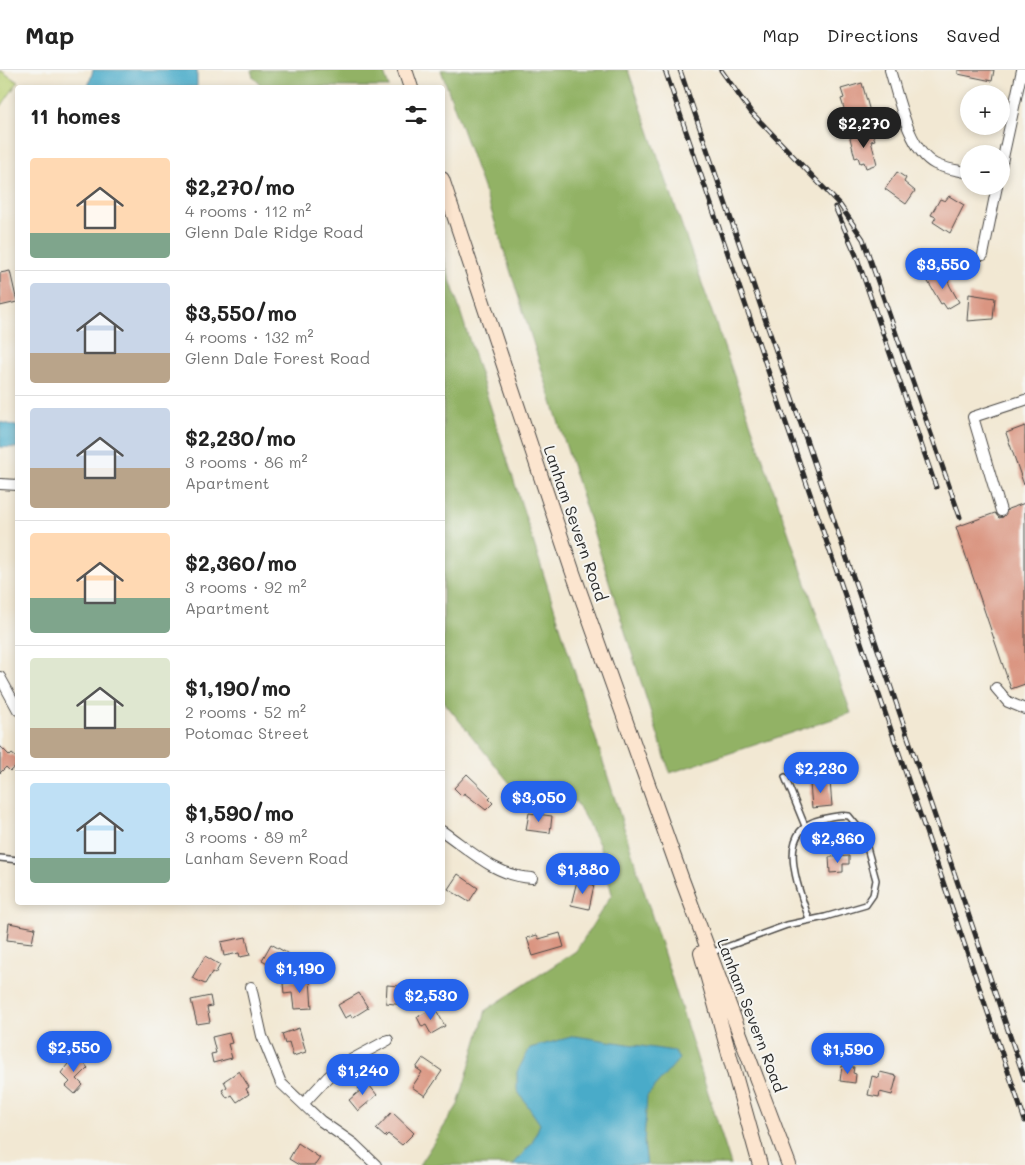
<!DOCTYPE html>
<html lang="en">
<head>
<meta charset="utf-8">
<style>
  :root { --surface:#fff; --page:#f6f6f6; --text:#222; --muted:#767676; --line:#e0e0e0; --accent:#2563eb }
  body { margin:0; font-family:Mali,sans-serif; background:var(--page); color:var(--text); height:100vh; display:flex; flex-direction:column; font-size:19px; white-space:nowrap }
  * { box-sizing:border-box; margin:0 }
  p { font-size:16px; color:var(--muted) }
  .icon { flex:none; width:28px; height:28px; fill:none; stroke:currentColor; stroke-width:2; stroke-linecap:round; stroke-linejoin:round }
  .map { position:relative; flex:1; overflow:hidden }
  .panel { position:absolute; left:15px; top:15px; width:430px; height:820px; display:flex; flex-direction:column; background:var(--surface); border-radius:5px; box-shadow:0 2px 8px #0003 }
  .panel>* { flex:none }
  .buttons { position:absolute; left:960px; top:15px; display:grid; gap:10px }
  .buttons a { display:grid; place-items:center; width:50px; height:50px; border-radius:50%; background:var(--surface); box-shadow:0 2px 8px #0003; font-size:25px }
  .price { position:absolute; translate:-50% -42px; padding:0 11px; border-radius:18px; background:var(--accent); color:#fff; font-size:16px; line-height:32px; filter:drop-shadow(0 1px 2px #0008) }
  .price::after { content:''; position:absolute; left:50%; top:30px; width:15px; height:11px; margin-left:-8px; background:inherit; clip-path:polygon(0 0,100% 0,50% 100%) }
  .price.selected { background:#222; color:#fff }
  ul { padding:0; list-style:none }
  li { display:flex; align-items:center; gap:15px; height:125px; padding:0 15px }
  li+li { border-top:1px solid var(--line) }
  li span { display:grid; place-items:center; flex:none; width:140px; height:100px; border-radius:5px; color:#555 }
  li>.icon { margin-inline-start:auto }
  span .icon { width:60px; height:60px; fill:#fffc; stroke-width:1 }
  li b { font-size:21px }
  h2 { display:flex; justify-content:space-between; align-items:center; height:60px; padding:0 15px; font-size:21px }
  header { display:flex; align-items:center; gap:30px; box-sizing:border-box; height:70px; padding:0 25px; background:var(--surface); border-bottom:1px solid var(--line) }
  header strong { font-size:24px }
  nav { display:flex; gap:28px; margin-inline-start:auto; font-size:18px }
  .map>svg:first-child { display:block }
</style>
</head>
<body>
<header>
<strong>Map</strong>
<nav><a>Map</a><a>Directions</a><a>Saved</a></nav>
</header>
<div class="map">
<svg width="1025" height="1095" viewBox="0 0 1025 1095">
  <rect width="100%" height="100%" fill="#f6f6f2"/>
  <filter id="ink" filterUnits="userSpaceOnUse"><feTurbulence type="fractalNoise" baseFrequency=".02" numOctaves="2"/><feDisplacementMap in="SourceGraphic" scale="10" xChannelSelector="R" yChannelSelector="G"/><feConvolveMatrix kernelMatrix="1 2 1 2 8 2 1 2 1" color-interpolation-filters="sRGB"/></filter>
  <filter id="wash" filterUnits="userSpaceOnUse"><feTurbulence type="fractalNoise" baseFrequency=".0096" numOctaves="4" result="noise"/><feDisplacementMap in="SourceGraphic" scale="20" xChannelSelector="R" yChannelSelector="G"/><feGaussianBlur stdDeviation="1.12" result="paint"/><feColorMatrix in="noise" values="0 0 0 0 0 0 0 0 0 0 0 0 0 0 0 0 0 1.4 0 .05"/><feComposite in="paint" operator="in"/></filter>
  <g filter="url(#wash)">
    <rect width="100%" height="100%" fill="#f2e8d3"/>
    <!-- green -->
    <path fill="#b9cf73" stroke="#727d4f" d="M 0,0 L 18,12 L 0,38 Z"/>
    <!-- forest -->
    <path fill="#92b265" stroke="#5e6e48" d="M 251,0 L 383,0 L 389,17 L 263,17 L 253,7 Z
      M 441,0 L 628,0 L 851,643 L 670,703 L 492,143 Z
      M 443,187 L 731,1095 L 419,1095 L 458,1035 L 486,940 L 576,881 L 612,824 L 599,774 L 576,732 L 512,716 L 445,633 L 443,627 Z"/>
    <!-- water -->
    <path fill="#4aabc9" stroke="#3a6b7a" d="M 93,0 L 197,0 L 197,17 L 88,17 Z
      M 0,352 L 17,356 L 17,378 L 0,377 Z
      M 575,966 L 674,981 L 679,989 L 647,1026 L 644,1073 L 647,1095 L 513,1095 L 532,1073 L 540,1054 L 517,1020 L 517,1002 L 530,978 Z"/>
    <g id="blocks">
      <!-- building -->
      <path fill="#da9581" d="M 958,0 L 994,0 L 992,11 L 958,4 Z
        M 862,13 L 872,49 L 862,52 L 861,47 L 848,51 L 841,29 L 844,28 L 841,19 Z
        M 871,60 L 875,70 L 871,71 L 877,94 L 866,98 L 864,92 L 860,93 L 858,87 L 855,88 L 850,68 Z
        M 897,102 L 906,108 L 904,112 L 915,121 L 906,134 L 885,119 Z
        M 949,126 L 964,135 L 950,163 L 933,152 L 936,147 L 931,145 L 940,129 L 945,131 Z
        M 945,200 L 950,209 L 948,211 L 950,216 L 959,232 L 947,239 L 943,233 L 941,234 L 927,210 Z
        M 10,201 L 17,232 L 0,236 L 0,203 Z
        M 969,224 L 995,228 L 993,249 L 967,251 Z
        M 1025,356 L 1025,414 L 1024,415 L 1006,363 Z
        M 1025,433 L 1025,614 L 1011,619 L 956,457 L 995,443 L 999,448 L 1003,447 L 1008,439 Z
        M 0,676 L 10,686 L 12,684 L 18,689 L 18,694 L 10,701 L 6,697 L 0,703 Z
        M 467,704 L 491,727 L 489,729 L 493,733 L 486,740 L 464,723 L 462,726 L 454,718 Z
        M 830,711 L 832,736 L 812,738 L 810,713 Z
        M 529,743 L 552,746 L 550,763 L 526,760 Z
        M 849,786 L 849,794 L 843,794 L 843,802 L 830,803 L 829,787 Z
        M 458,804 L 478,818 L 469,832 L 448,819 Z
        M 577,811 L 594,815 L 589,839 L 571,835 Z
        M 9,853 L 35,858 L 32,873 L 7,870 Z
        M 560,863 L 564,877 L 533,886 L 527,868 L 537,865 L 539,869 Z
        M 246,867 L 250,885 L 240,887 L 239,883 L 224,886 L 221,872 Z
        M 271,874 L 292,886 L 286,898 L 273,891 L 271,895 L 262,890 Z
        M 205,886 L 220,895 L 215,904 L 212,902 L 205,914 L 192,908 Z
        M 310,910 L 312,938 L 294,939 L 292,923 L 284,924 L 283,913 Z
        M 387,915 L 412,917 L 411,932 L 404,932 L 404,935 L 386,933 Z
        M 359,923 L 368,938 L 352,948 L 351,945 L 345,948 L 338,935 Z
        M 210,926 L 212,936 L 207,937 L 210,952 L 197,954 L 191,930 Z
        M 435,938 L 445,956 L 431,964 L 426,955 L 422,957 L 417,947 Z
        M 299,958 L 306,982 L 293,986 L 289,972 L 285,974 L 282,964 Z
        M 229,963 L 232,973 L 228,974 L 232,988 L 213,993 L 211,984 L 216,983 L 212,967 Z
        M 74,986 L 78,986 L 88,998 L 77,1009 L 83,1015 L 75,1024 L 66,1016 L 70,1012 L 61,1003 Z
        M 423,988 L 442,1001 L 425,1026 L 412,1017 L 422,1002 L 416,998 Z
        M 842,996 L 854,997 L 853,1003 L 856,1004 L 855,1013 L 840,1011 Z
        M 239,1001 L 249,1017 L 246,1019 L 249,1024 L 237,1032 L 232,1025 L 227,1028 L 222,1020 L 227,1017 L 224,1011 Z
        M 880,1002 L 897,1006 L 892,1025 L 880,1022 L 879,1027 L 868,1025 L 872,1006 L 879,1008 Z
        M 366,1011 L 377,1025 L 358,1041 L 349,1030 L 361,1020 L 358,1018 Z
        M 392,1042 L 414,1063 L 402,1075 L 388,1064 L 385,1067 L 376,1059 Z
        M 298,1073 L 320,1088 L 315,1095 L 299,1095 L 289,1089 Z"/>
    </g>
  </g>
  <g filter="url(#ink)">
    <use href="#blocks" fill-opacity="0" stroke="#494744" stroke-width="1"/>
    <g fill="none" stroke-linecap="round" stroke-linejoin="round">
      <!-- service casing -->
      <g stroke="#494744" stroke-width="8">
        <path id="service" d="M 785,707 L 805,756
          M 0,788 L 18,790
          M 710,883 L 787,855 L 825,847 L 866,835 L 873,825 L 876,810 L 863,763 L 849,746 C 840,744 831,747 822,749 C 773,760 799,818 809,849"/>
      </g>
      <!-- minor casing -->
      <g stroke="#494744" stroke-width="12">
        <path id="minor" d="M 890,0 C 898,26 909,81 935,94 C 945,99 958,100 969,103
          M 1001,97 L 1022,0
          M 983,185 L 997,116
          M 0,414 L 18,415
          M 1001,441 L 973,347 L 1025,330
          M 0,607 L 18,640
          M 996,618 L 1008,632 L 1025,639
          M 442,761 C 471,781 495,806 532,808
          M 251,917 L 262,966 L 281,1013 L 321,1051 L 354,1074 L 376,1095
          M 304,1033 L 328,1007 L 347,992 L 388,970"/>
      </g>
      <!-- secondary casing -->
      <g stroke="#494744" stroke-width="16">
        <path id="secondary" d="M 405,0 L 411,18
          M 442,109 L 572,500 L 681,807 L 789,1095
          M 701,883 L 760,1095"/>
      </g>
      <!-- service -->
      <use href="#service" stroke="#fff" stroke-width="5"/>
      <!-- minor -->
      <use href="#minor" stroke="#fff" stroke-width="10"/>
      <!-- secondary -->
      <use href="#secondary" stroke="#fce5cf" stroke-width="14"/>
      <!-- rail casing -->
      <g stroke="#2b2b2b" stroke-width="5">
        <path id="rail" d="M 665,0 L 1025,1051
          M 680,0 L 1025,1010
          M 721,0 L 751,42 L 840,135 L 863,169 L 960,447
          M 835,137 L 856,185 L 936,417"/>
      </g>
      <!-- rail -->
      <use href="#rail" stroke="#f6f6f2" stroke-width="3" stroke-dasharray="9" stroke-linecap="butt"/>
    </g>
  </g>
  <g text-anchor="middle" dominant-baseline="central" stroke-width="4" stroke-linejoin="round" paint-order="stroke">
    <!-- street labels -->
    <g font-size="16" fill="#2b2b2b" stroke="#f6f6f2">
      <text transform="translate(576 453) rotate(71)">Lanham Severn Road</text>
      <text transform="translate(752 945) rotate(69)">Lanham Severn Road</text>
    </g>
  </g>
</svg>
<div class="buttons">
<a>+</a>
<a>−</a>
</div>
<b class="price selected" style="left:864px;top:79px">$2,270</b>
<b class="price" style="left:943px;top:220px">$3,550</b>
<b class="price" style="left:821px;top:724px">$2,230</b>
<b class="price" style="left:539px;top:753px">$3,050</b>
<b class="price" style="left:838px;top:794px">$2,360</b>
<b class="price" style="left:583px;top:825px">$1,880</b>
<b class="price" style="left:300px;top:924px">$1,190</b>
<b class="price" style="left:431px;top:951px">$2,530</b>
<b class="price" style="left:74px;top:1003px">$2,550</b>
<b class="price" style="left:848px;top:1005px">$1,590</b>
<b class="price" style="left:363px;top:1026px">$1,240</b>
<section class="panel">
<h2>11 homes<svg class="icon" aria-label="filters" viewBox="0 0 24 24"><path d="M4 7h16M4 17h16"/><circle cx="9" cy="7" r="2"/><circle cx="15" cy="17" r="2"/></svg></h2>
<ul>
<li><span style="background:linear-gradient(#ffd9b3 75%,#7fa58c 0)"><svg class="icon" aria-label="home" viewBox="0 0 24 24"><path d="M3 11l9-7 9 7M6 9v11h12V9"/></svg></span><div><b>$2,270/mo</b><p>4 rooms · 112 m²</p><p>Glenn Dale Ridge Road</p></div></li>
<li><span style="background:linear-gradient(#c9d6e8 70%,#b9a48a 0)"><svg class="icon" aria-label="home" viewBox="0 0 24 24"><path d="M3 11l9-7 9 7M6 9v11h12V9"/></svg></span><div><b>$3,550/mo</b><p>4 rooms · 132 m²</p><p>Glenn Dale Forest Road</p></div></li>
<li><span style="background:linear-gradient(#c9d6e8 60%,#b9a48a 0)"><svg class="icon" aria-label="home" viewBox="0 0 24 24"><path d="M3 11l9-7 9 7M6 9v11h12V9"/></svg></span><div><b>$2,230/mo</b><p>3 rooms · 86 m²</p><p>Apartment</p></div></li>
<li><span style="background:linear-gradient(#ffd9b3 65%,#7fa58c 0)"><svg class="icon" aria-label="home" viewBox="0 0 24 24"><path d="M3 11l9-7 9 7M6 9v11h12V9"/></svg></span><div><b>$2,360/mo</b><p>3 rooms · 92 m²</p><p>Apartment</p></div></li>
<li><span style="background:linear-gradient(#dfe7d0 70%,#b9a48a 0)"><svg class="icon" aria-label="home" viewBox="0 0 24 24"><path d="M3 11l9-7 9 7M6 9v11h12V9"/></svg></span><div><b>$1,190/mo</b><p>2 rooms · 52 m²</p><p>Potomac Street</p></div></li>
<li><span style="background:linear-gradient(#bfe0f5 75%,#7fa58c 0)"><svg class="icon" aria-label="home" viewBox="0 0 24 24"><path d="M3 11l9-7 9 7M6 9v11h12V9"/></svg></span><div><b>$1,590/mo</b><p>3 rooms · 89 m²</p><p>Lanham Severn Road</p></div></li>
</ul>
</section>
</div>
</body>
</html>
